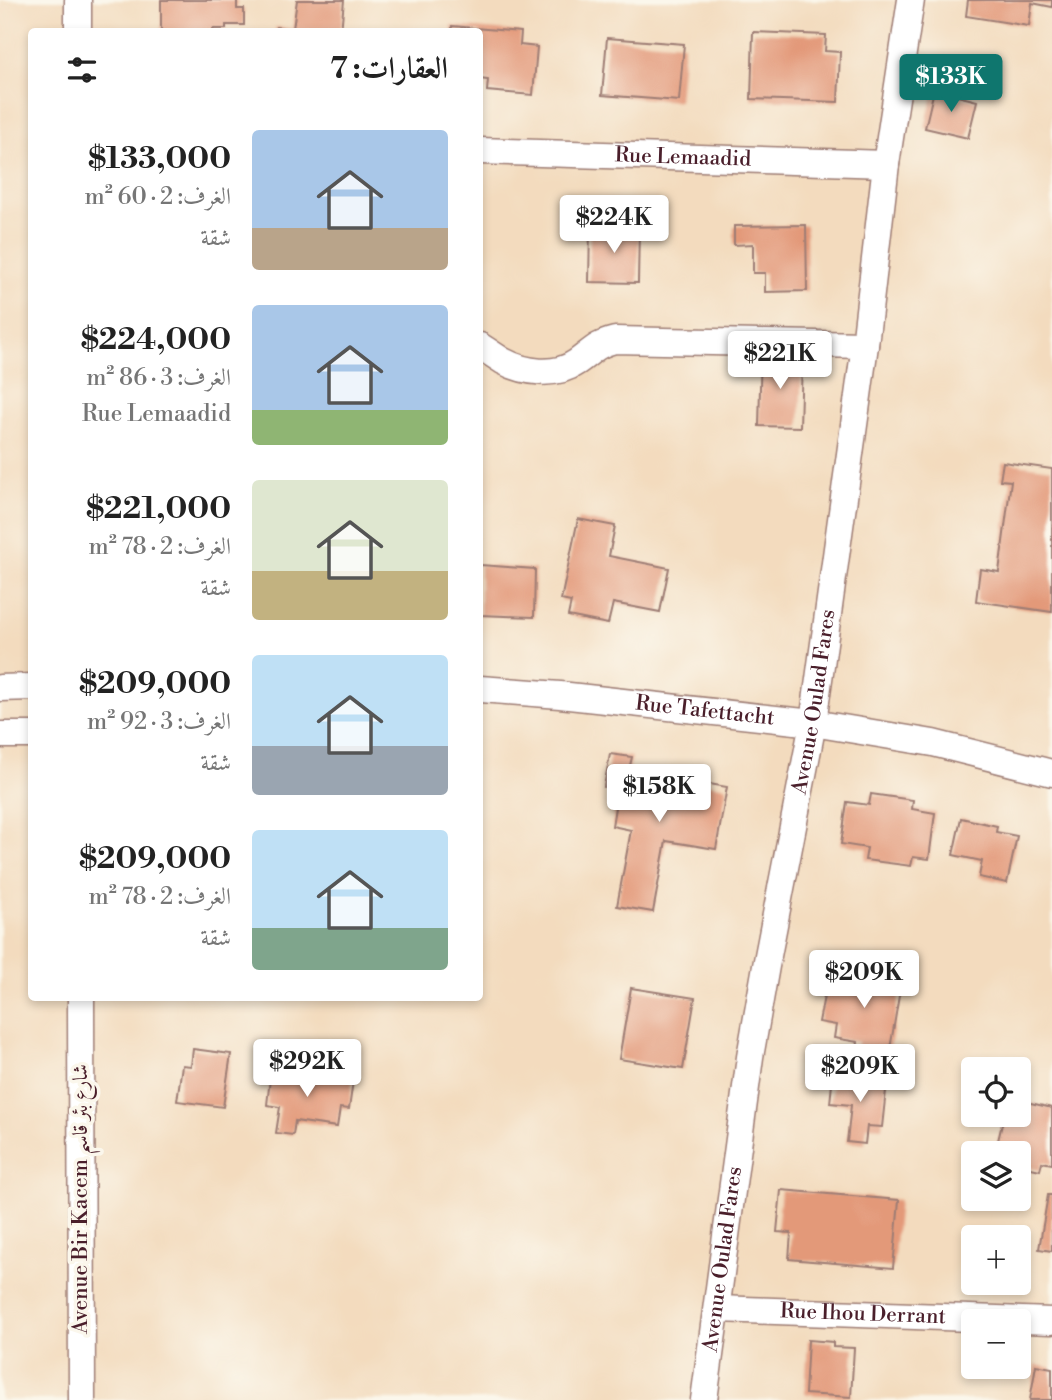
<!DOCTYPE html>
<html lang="ar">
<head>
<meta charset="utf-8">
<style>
  :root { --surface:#fff; --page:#f6f6f6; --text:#222; --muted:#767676; --accent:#0f766e }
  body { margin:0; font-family:"Libre Bodoni",Amiri,serif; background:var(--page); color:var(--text); direction:rtl; height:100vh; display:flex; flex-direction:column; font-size:26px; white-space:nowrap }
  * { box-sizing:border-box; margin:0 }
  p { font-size:23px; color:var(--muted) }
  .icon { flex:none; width:38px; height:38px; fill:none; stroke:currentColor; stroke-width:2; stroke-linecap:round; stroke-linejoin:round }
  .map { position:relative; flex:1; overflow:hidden; direction:ltr }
  .details { position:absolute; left:28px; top:28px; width:455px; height:973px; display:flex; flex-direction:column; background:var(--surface); border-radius:7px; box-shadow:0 4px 10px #0003; direction:rtl }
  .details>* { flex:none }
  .controls { position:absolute; left:961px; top:1057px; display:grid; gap:14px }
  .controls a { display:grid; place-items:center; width:70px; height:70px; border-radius:7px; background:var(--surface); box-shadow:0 4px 10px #0003; font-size:35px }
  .price { position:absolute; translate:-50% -60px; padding:0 16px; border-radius:7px; background:#fff; color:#222; font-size:23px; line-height:46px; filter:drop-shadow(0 2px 4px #0008) }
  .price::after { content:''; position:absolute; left:50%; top:42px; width:21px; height:16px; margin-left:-10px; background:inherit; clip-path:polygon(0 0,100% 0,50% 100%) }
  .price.on { background:var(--accent); color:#fff }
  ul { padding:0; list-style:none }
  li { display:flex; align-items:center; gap:21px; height:175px; padding:0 35px }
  li span { display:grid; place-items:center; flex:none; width:196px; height:140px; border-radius:7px; color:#555 }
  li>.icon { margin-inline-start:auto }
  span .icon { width:84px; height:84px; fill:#fffc; stroke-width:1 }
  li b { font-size:30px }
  h2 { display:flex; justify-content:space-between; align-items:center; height:84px; padding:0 35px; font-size:30px }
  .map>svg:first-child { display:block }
</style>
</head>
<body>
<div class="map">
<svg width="1052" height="1400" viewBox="0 0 1052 1400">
  <rect width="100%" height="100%" fill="#fbf7ec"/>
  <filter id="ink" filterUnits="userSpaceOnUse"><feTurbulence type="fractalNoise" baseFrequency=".0143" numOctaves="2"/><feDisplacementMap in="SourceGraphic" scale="14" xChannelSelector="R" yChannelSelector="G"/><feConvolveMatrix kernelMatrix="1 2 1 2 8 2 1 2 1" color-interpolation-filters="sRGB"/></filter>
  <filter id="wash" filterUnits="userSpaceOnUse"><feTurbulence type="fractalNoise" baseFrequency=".00686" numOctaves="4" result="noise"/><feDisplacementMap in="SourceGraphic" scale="28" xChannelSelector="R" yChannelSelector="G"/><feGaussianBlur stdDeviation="1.57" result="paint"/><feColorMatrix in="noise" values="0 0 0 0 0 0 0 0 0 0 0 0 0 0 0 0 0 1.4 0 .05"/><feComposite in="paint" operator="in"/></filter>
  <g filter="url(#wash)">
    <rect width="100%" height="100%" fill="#f3dbbe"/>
    <g id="blocks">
      <!-- building -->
      <path fill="#e39979" d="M 161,0 L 237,0 L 237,9 L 244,9 L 244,25 L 226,25 L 226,29 L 213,29 L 213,32 L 161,32 Z
        M 297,0 L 344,0 L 341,32 L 275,32 L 276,27 L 293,29 Z
        M 968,0 L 1052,0 L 1052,7 L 1032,3 L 1029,26 L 966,16 Z
        M 452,26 L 521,32 L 520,45 L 537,47 L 533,95 L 487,91 L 488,80 L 480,79 L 480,32 L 452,32 Z
        M 753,32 L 826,35 L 825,51 L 840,52 L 838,102 L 751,99 Z
        M 607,38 L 684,44 L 679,101 L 602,95 Z
        M 934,90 L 977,101 L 968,138 L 925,128 Z
        M 806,225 L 807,291 L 765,292 L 765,273 L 753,273 L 753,244 L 734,245 L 734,226 Z
        M 590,226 L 639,227 L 638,283 L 589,282 Z
        M 761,350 L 776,351 L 776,359 L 802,359 L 800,427 L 759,426 Z
        M 1003,462 L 1052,469 L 1052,612 L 976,601 L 980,569 L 999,572 L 1011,481 L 1000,480 Z
        M 578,519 L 615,526 L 609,556 L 669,568 L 660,612 L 613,603 L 608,624 L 568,616 L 571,602 L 561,600 Z
        M 480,565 L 535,569 L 534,617 L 480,615 Z
        M 610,754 L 632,757 L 629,770 L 727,787 L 716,849 L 666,841 L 653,912 L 617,906 L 631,830 L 612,826 L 618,789 L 604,787 Z
        M 871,794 L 913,800 L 912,809 L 935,813 L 929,859 L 913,857 L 911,866 L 865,860 L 867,848 L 841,844 L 847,802 L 869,805 Z
        M 961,818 L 997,826 L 996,832 L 1017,836 L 1007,883 L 979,877 L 982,861 L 953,855 Z
        M 848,969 L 902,978 L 889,1055 L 857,1050 L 858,1042 L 834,1038 L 836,1025 L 819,1022 L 826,986 L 845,989 Z
        M 631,988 L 695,998 L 683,1069 L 619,1059 Z
        M 193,1049 L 231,1054 L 223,1107 L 177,1101 L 182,1065 L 191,1066 Z
        M 271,1070 L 353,1081 L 349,1109 L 340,1108 L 337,1127 L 295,1121 L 293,1135 L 276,1133 L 280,1107 L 267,1105 Z
        M 833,1075 L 887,1081 L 882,1127 L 867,1126 L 865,1144 L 847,1142 L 851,1105 L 830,1103 Z
        M 1018,1100 L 1052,1108 L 1052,1164 L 1042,1162 L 1040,1170 L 1018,1165 L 1018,1153 L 995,1153 L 1003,1120 L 1012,1122 L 1014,1115 L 1018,1115 Z
        M 781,1190 L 899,1200 L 893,1268 L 789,1259 L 791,1233 L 777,1232 Z
        M 1048,1195 L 1052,1195 L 1052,1251 L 1039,1249 Z
        M 808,1340 L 833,1342 L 833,1347 L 854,1348 L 851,1397 L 805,1394 Z
        M 1036,1365 L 1052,1368 L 1052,1400 L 1030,1400 Z"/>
    </g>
  </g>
  <g filter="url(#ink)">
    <use href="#blocks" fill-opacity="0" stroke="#9e7d74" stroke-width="2"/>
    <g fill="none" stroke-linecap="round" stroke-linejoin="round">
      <!-- minor casing -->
      <g stroke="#9e7d74" stroke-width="29">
        <g id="minor">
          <path d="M 78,0 L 78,32"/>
          <path id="s1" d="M 480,151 L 886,164"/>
          <path d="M 480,346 C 488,351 495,356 503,361 C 525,373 556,377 577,362 C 593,351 595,345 615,340 L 865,345"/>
          <path d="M 0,688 L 32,687"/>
          <path id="s2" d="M 480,689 L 560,695 L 813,723 L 933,743 L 1052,773"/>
          <path d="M 0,735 L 32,735"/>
          <path d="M 81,998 L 82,1400"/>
          <path id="s3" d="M 718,1309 L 1052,1321"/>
          <path id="s4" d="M 704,1400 L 750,1057 L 766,966 L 813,723 L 865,345 L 886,164 L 911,0"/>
        </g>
      </g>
      <!-- minor -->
      <use href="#minor" stroke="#fff" stroke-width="26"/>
    </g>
  </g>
  <g text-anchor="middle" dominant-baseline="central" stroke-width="7" stroke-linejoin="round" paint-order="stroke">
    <!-- street labels -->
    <g font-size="21" fill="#4a1f2b" stroke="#fbf7ec">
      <text stroke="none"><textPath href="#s1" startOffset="203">Rue Lemaadid</textPath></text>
      <text stroke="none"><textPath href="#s4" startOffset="707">Avenue Oulad Fares</textPath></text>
      <text stroke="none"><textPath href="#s2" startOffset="226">Rue Tafettacht</textPath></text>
      <text transform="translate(81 1199) rotate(-90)">Avenue Bir Kacem شارع بئر قاسم</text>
      <text stroke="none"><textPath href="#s4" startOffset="142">Avenue Oulad Fares</textPath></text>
      <text stroke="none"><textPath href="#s3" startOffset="145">Rue Ihou Derrant</textPath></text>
    </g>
  </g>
</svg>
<div class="controls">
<a><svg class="icon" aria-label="locate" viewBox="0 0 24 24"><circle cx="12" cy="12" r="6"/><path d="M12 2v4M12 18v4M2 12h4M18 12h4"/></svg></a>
<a><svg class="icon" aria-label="layers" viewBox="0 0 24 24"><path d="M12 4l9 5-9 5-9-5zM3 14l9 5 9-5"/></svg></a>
<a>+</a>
<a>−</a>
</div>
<b class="price on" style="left:951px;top:114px">$133K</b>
<b class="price" style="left:614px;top:255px">$224K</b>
<b class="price" style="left:780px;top:391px">$221K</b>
<b class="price" style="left:659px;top:824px">$158K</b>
<b class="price" style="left:864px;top:1010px">$209K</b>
<b class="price" style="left:307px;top:1099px">$292K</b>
<b class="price" style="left:860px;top:1104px">$209K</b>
<section class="details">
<h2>العقارات: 7<svg class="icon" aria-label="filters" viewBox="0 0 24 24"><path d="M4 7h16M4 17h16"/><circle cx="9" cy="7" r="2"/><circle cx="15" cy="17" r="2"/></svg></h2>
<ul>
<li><span style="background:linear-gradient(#a9c7e8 70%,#b9a48a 0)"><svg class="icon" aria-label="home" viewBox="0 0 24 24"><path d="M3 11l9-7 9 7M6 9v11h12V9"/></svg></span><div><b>$133,000</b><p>الغرف: 2 · 60 m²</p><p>شقة</p></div></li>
<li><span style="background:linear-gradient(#a9c7e8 75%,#8fb573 0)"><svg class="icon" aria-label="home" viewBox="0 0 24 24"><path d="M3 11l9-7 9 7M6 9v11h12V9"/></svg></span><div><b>$224,000</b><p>الغرف: 3 · 86 m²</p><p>Rue Lemaadid</p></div></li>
<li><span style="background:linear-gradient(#dfe7d0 65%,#c2b280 0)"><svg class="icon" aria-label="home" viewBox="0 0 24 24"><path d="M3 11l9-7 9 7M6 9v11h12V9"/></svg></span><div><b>$221,000</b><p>الغرف: 2 · 78 m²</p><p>شقة</p></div></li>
<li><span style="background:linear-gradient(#bfe0f5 65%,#9aa5b1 0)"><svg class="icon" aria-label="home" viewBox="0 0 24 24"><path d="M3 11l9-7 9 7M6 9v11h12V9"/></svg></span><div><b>$209,000</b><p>الغرف: 3 · 92 m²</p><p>شقة</p></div></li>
<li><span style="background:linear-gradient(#bfe0f5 70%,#7fa58c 0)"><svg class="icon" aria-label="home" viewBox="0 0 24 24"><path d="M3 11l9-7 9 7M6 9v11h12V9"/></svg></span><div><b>$209,000</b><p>الغرف: 2 · 78 m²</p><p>شقة</p></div></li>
</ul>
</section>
</div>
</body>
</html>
